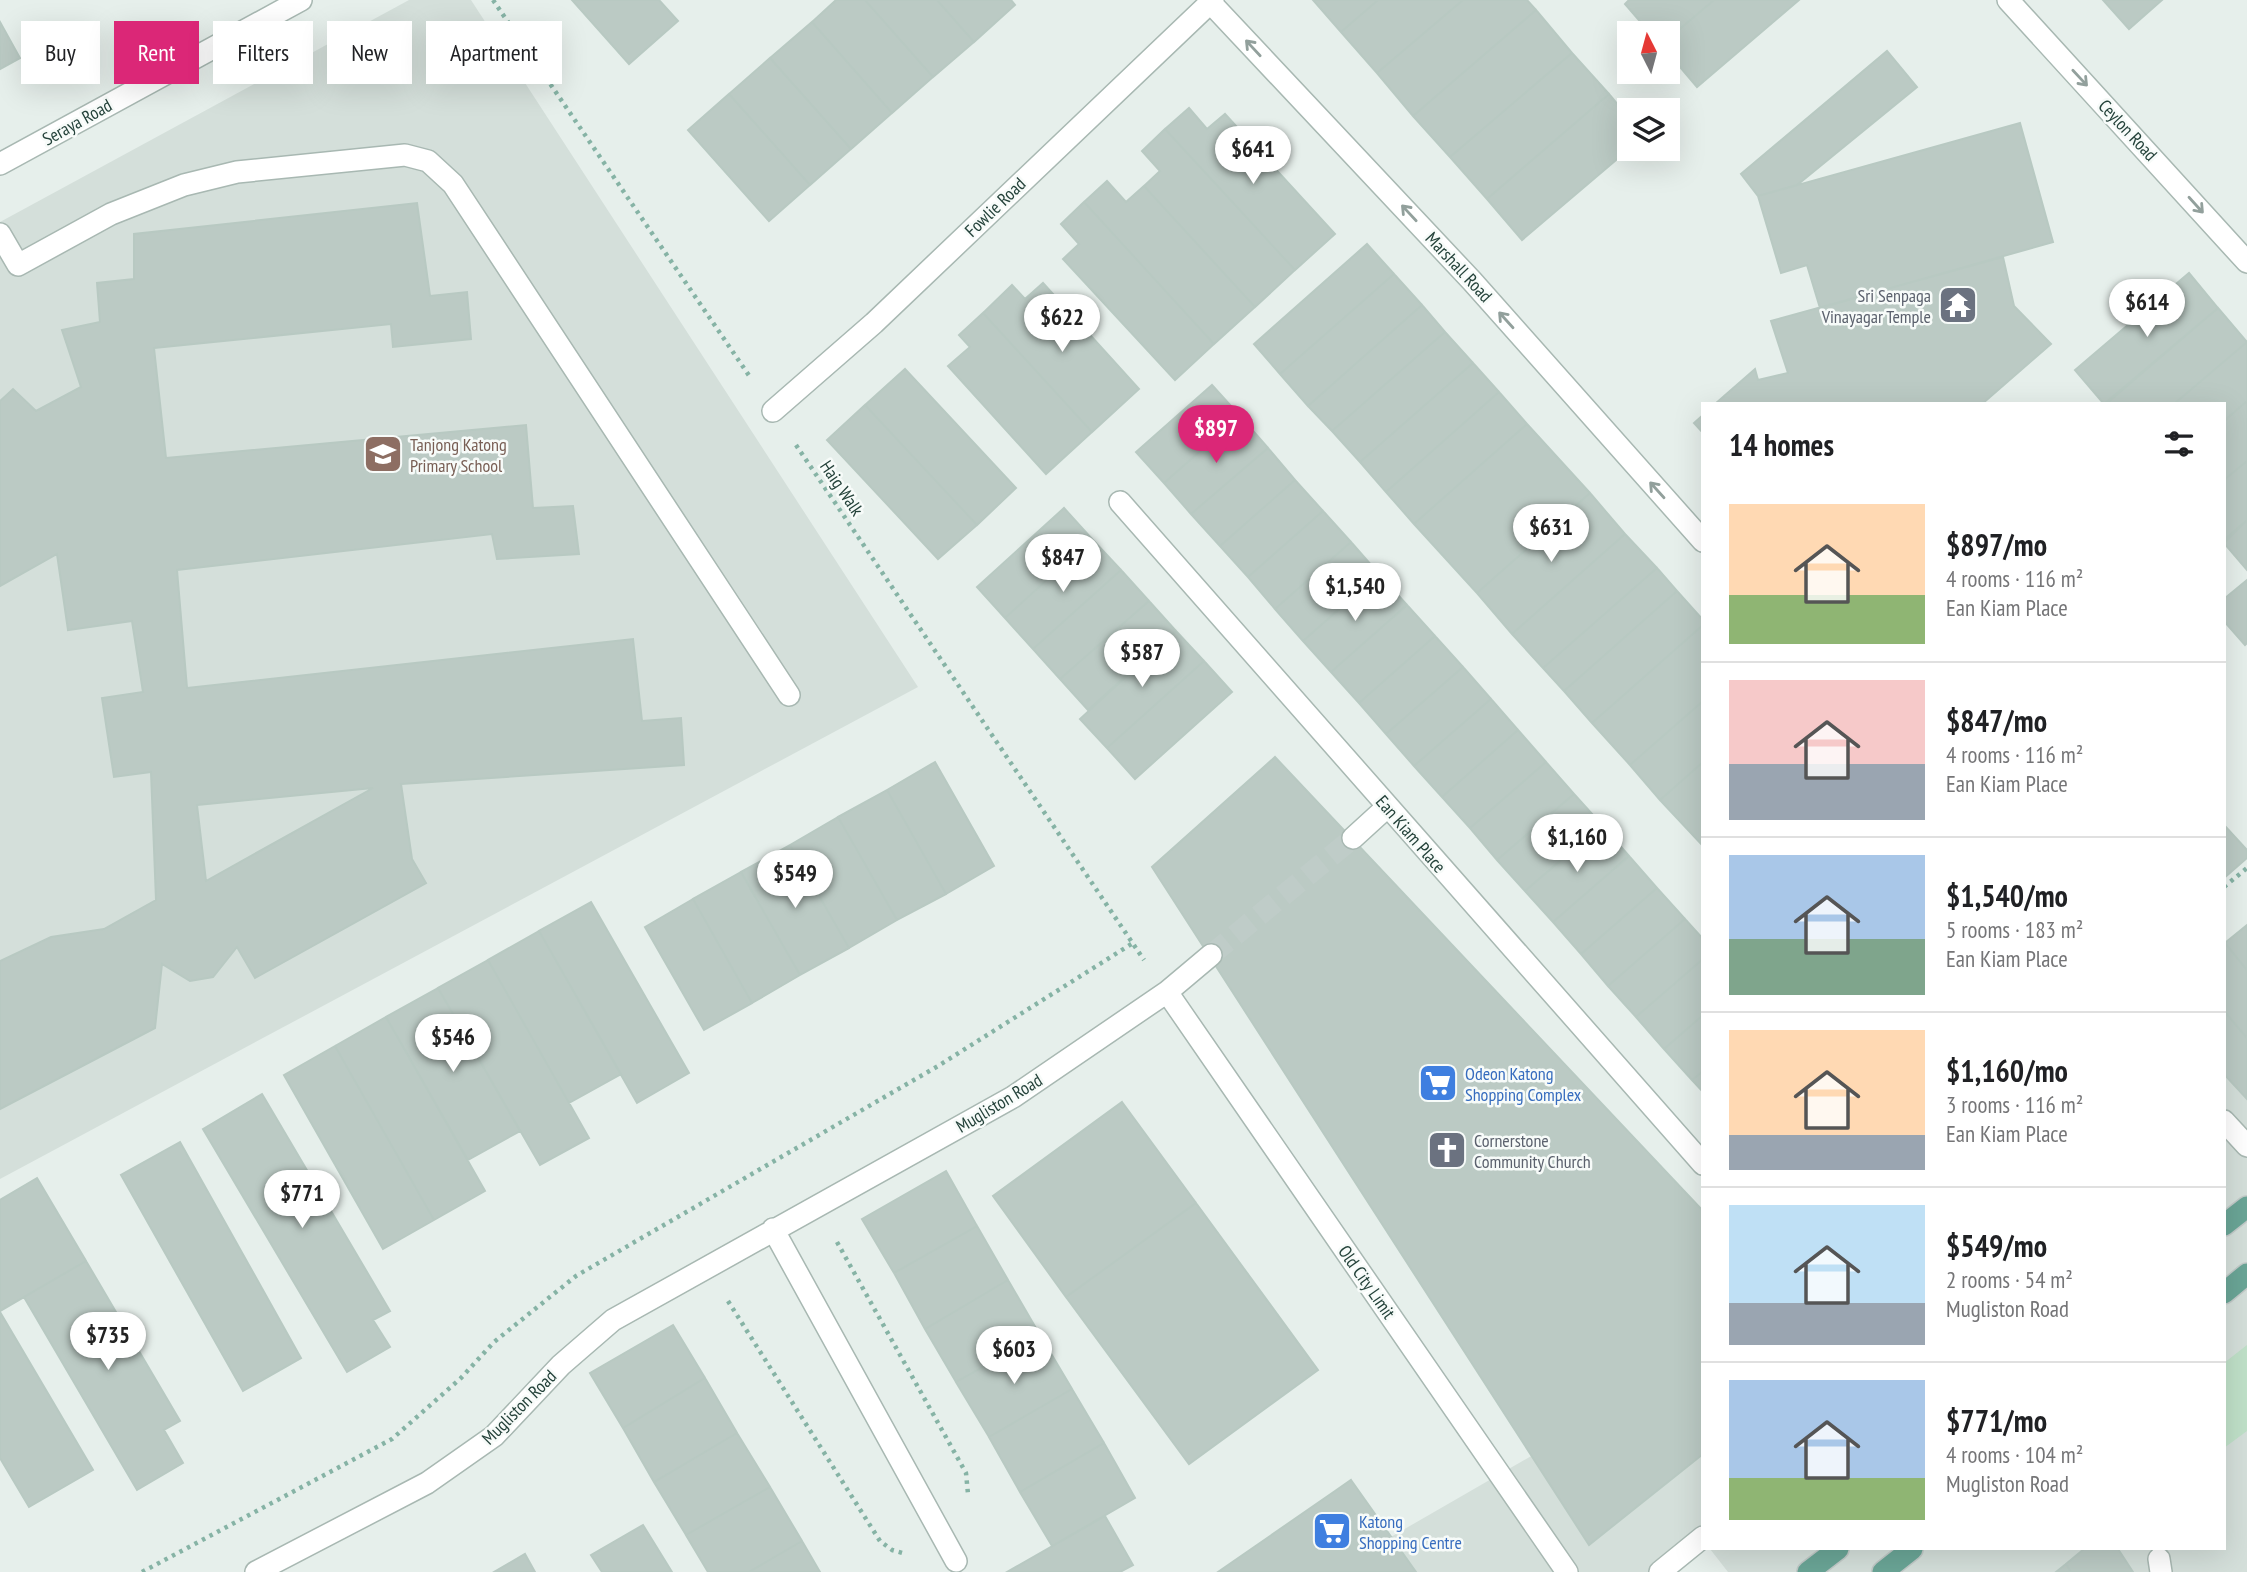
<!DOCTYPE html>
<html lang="en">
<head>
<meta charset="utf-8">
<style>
  :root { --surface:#fff; --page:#f2f2f2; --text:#202124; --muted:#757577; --line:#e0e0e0; --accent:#db2777 }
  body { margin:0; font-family:"PT Sans Narrow",sans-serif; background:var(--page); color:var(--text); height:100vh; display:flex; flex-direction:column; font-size:26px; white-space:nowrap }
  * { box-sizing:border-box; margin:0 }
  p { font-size:23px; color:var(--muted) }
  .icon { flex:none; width:38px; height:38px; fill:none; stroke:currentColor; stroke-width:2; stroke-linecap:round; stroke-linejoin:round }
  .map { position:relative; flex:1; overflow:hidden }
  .drawer { position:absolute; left:1701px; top:402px; width:525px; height:1148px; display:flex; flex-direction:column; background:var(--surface); border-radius:0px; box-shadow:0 7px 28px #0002 }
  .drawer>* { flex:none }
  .top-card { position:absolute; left:21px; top:21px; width:665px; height:63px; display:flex; gap:14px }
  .needle { width:46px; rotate:354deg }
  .tools { position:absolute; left:1617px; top:21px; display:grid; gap:14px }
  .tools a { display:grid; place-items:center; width:63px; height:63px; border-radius:0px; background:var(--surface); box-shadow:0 7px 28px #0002; font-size:35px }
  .price { position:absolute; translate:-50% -60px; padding:0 16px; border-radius:24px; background:#fff; color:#222; font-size:23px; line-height:46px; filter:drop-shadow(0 2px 4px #0008) }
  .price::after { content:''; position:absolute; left:50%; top:42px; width:21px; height:16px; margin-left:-10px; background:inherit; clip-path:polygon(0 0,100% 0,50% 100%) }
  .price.current { background:var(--accent); color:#fff }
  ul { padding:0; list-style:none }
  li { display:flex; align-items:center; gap:21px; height:175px; padding:0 28px }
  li+li { border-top:2px solid var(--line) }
  li span { display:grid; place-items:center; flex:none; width:196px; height:140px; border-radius:0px; color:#555 }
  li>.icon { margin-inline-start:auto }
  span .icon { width:84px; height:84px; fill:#fffc; stroke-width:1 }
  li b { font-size:30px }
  h2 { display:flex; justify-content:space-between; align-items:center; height:84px; padding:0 28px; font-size:30px }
  .chip { padding:0 24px; border-radius:0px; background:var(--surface); box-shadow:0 7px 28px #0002; font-size:24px; line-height:63px }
  .chip.current { background:var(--accent); color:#fff }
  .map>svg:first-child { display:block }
</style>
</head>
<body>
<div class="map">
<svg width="2247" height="1572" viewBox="0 0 2247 1572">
  <rect width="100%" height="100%" fill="#e6efeb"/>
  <!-- built -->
  <path fill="#d4dfda" d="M 409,0 L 471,0 L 918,687 L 0,1179 L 0,222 Z
    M 2247,930 L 2247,1572 L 1728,1572 L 1710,1549 L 2224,1549 L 2224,949 Z
    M 1703,1357 L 1703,1539 L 1653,1572 L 1330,1572 Z"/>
  <!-- green -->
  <path fill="#bfe0c8" d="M 2247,1345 L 2247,1431 L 2224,1448 L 2224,1363 Z"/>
  <!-- building -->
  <path fill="#bbcac4" stroke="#b8c9c2" stroke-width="2" fill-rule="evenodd" d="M 572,0 L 659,0 L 678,21 L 629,64 Z
    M 836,0 L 865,0 L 933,77 L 892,113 L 812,22 Z
    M 865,0 L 937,0 L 974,42 L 933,77 Z
    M 937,0 L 1011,0 L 1015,5 L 974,42 Z
    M 1313,0 L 1378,0 L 1341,32 Z
    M 1378,0 L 1463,0 L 1377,73 L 1341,32 Z
    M 1463,0 L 1527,0 L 1536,10 L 1413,116 L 1377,73 Z
    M 1629,0 L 1714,0 L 1668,39 L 1668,33 L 1650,33 L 1625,4 Z
    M 1714,0 L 1799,0 L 1697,87 L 1668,53 L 1668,39 Z
    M 2103,0 L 2162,0 L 2129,29 Z
    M 1536,10 L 1572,53 L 1450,157 L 1413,116 Z
    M 0,22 L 20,58 L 0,69 Z
    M 812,22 L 892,113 L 851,149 L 770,58 Z
    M 1887,51 L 1917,87 L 1797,185 L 1758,196 L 1741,174 Z
    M 1572,53 L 1609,94 L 1487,199 L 1450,157 Z
    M 770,58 L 851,149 L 810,185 L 729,94 Z
    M 729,94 L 810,185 L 769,221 L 688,130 Z
    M 1609,94 L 1629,118 L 1629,149 L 1522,240 L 1487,199 Z
    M 1189,108 L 1207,129 L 1225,114 L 1335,234 L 1295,270 L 1165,129 Z
    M 2020,123 L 2053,242 L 1820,308 L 1807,265 L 1781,273 L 1758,196 Z
    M 1165,129 L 1295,270 L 1255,307 L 1144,186 L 1160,171 L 1142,151 Z
    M 1107,181 L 1126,202 L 1144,186 L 1255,307 L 1214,344 L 1084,202 Z
    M 1084,202 L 1214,344 L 1175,380 L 1063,259 L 1079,244 L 1061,224 Z
    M 417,203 L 430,296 L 467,292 L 471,339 L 393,347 L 391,324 L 154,348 L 166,458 L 526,425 L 533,508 L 573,506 L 579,554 L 497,559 L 492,534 L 177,570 L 187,688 L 633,639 L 642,721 L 681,718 L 684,765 L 401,784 L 412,859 L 426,883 L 255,978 L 237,947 L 213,977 L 190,981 L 162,964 L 155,1028 L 0,1109 L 0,961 L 51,937 L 104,929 L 156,900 L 151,772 L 114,777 L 102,698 L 143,692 L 132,621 L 68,630 L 57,554 L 0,586 L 0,401 L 13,389 L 36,411 L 81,387 L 62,330 L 100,322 L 97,283 L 134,279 L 134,234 ZM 373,788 L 206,881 L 197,805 Z
    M 1367,244 L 1394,274 L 1280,374 L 1254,344 Z
    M 2003,257 L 2014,306 L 2051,344 L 1982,404 L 1715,404 L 1755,369 L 1758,380 L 1788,373 L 1771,321 Z
    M 2189,273 L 2218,308 L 2104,404 L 2075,370 Z
    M 1394,274 L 1422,305 L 1308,406 L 1280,374 Z
    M 1043,283 L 1139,389 L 1092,432 L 983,313 L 1012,285 L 1025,299 Z
    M 1422,305 L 1445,332 L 1332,431 L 1308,406 Z
    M 2218,308 L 2247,342 L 2174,404 L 2106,404 Z
    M 983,313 L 1092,432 L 1046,474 L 948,366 L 970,347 L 959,335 Z
    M 1445,332 L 1473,363 L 1360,462 L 1332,431 Z
    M 2247,342 L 2247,401 L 2224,421 L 2224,404 L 2174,404 Z
    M 1473,363 L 1499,392 L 1386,492 L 1360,462 Z
    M 905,369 L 1016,488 L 977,525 L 865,405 Z
    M 1212,385 L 1240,416 L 1164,483 L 1136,452 Z
    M 1499,392 L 1527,424 L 1414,524 L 1386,492 Z
    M 2247,401 L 2247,461 L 2224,480 L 2224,421 Z
    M 865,405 L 977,525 L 938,559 L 827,440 Z
    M 1703,415 L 1703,433 L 1694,423 Z
    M 1240,416 L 1268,448 L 1191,514 L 1164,483 Z
    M 1527,424 L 1590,493 L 1477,593 L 1414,524 Z
    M 1268,448 L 1295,480 L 1220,546 L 1191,514 Z
    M 2247,461 L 2247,520 L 2224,540 L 2224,480 Z
    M 1295,480 L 1323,511 L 1248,577 L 1220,546 Z
    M 1590,493 L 1625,534 L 1512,634 L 1477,593 Z
    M 1064,508 L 1092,539 L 1005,618 L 977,587 Z
    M 1323,511 L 1351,542 L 1275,609 L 1248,577 Z
    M 2247,520 L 2247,570 L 2224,543 Z
    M 1625,534 L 1657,568 L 1543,668 L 1512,634 Z
    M 1092,539 L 1121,570 L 1033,649 L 1005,618 Z
    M 1351,542 L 1379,574 L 1303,641 L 1275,609 Z
    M 1657,568 L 1677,591 L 1564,691 L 1543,668 Z
    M 1121,570 L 1149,601 L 1060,679 L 1033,649 Z
    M 1379,574 L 1407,605 L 1331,672 L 1303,641 Z
    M 2247,580 L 2247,643 L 2245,645 L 2224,621 L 2224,599 Z
    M 1677,591 L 1703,620 L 1703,625 L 1592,723 L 1564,691 Z
    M 1149,601 L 1176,631 L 1088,710 L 1060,679 Z
    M 1407,605 L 1435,636 L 1359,703 L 1331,672 Z
    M 1703,625 L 1703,701 L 1630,765 L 1592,723 Z
    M 1176,631 L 1204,661 L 1107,748 L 1080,719 Z
    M 1435,636 L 1463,667 L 1386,734 L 1359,703 Z
    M 1204,661 L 1232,692 L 1135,779 L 1107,748 Z
    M 1463,667 L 1491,699 L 1414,766 L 1386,734 Z
    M 1491,699 L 1518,730 L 1442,797 L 1414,766 Z
    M 1703,701 L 1703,762 L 1660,800 L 1630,765 Z
    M 1518,730 L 1546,762 L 1470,828 L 1442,797 Z
    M 1275,757 L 1703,1211 L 1703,1454 L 1589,1545 L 1152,867 Z
    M 935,762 L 994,866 L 946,894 L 887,790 Z
    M 1546,762 L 1574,794 L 1497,860 L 1470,828 Z
    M 1703,762 L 1703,846 L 1660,800 Z
    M 887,790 L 946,894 L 897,920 L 838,817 Z
    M 1574,794 L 1602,825 L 1525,891 L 1497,860 Z
    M 838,817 L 897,920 L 849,948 L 790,845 Z
    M 1602,825 L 1629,856 L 1553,922 L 1525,891 Z
    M 2224,825 L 2247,850 L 2247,858 L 2224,878 Z
    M 790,845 L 849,948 L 800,975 L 741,872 Z
    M 1629,856 L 1657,888 L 1581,954 L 1553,922 Z
    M 741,872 L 800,975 L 752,1003 L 693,899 Z
    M 1657,888 L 1685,919 L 1608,986 L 1581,954 Z
    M 693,899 L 752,1003 L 704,1030 L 645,927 Z
    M 591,902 L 689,1073 L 637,1103 L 539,931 Z
    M 1685,919 L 1703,939 L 1703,959 L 1636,1017 L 1608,986 Z
    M 2247,925 L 2247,970 L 2225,943 Z
    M 539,931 L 621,1074 L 569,1103 L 488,960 Z
    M 2225,943 L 2247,970 L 2247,1038 L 2224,1011 Z
    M 1703,959 L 1703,1015 L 1664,1049 L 1636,1017 Z
    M 488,960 L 589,1138 L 540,1165 L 438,988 Z
    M 438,988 L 520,1131 L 468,1160 L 386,1017 Z
    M 2224,1011 L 2247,1038 L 2247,1099 L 2224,1074 Z
    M 1703,1015 L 1703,1071 L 1692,1080 L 1664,1049 Z
    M 386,1017 L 485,1191 L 434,1220 L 335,1046 Z
    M 335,1046 L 434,1220 L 383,1249 L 284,1075 Z
    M 1703,1071 L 1703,1092 L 1692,1080 Z
    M 262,1094 L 390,1311 L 373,1320 L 390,1347 L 347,1372 L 203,1129 Z
    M 1122,1102 L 1196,1203 L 1066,1297 L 993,1196 Z
    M 180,1142 L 301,1358 L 243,1391 L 121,1175 Z
    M 946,1171 L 977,1226 L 894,1273 L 862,1219 Z
    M 37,1178 L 86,1261 L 0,1311 L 0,1200 Z
    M 1196,1203 L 1318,1370 L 1189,1464 L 1066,1297 Z
    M 977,1226 L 1008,1280 L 925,1329 L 894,1273 Z
    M 86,1261 L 180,1421 L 164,1430 L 183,1463 L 137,1490 L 24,1297 Z
    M 1008,1280 L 1040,1335 L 956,1382 L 925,1329 Z
    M 0,1312 L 93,1470 L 29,1507 L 0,1458 Z
    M 673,1325 L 705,1378 L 623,1428 L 590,1373 Z
    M 1040,1335 L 1072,1389 L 989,1437 L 956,1382 Z
    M 705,1378 L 737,1433 L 654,1482 L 623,1428 Z
    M 1072,1389 L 1104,1443 L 1020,1492 L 989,1437 Z
    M 737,1433 L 770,1487 L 686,1535 L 654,1482 Z
    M 1104,1443 L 1135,1498 L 1052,1546 L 1020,1492 Z
    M 1351,1480 L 1416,1572 L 1218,1572 L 1335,1491 Z
    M 770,1487 L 802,1541 L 749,1572 L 708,1572 L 686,1535 Z
    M 1105,1516 L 1133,1565 L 1120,1572 L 1007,1572 Z
    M 643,1525 L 672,1572 L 602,1572 L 591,1555 Z
    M 802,1541 L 820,1572 L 749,1572 Z
    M 2084,1549 L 2118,1549 L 2133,1572 L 2071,1572 L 2066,1564 Z
    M 525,1554 L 535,1572 L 494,1572 Z
    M 2066,1564 L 2071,1572 L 2056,1572 Z"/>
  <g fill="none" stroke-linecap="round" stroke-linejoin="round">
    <!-- minor-tunnel -->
    <path stroke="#bfccc8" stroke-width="21" stroke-dasharray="21 10" stroke-linecap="butt" d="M 1211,955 L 1353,838"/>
    <!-- minor casing -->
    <g stroke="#a8b8b2" stroke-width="24">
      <path id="minor" d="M 1208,0 L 1472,281 L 1703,541
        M 2008,0 L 2247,262
        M 0,164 L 301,0
        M 0,234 L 18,265 L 111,214 L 184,185 L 237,172 L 405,155 L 428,161 L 453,184 L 789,695
        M 773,411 L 874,323 L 1213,0
        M 1120,502 L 1703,1164
        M 1353,838 L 1387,807
        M 1167,992 L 1567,1572
        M 2224,1121 L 2247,1146
        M 773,1229 L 956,1561
        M 2159,1559 L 2161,1572
        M 256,1572 L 427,1483 L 494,1436 L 561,1365 L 613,1320 L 1013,1097 L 1167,992 L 1211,955
        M 1660,1572 L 1703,1537"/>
    </g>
    <!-- major casing -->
    <g stroke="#c2cac8" stroke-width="24">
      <path id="major" d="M 2224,1225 L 2247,1207
        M 2224,1293 L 2247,1274
        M 1808,1572 L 1838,1549
        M 1883,1572 L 1912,1549"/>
    </g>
    <!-- path -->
    <path stroke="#86b3a5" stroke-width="4.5" stroke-dasharray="3.5 5" stroke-linecap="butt" d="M 493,0 L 750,377
      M 796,445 L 1144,960
      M 2224,887 L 2247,868
      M 837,1242 L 966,1473 L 968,1494
      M 728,1301 L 880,1541 L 892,1550 L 906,1554
      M 142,1572 L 392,1439 L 461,1378 L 494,1342 L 576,1276 L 938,1066 L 1133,943"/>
    <!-- minor -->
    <use href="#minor" stroke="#fff" stroke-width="21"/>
    <!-- major -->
    <use href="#major" stroke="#6aa596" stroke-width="21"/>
  </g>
  <!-- one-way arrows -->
  <defs><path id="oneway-shaft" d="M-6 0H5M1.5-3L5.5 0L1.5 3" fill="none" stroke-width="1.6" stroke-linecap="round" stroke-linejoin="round" transform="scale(1.75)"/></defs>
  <g stroke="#92a09c">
    <use href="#oneway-shaft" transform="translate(1253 48) rotate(-133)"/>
    <use href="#oneway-shaft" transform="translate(2080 78) rotate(47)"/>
    <use href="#oneway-shaft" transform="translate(2196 205) rotate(48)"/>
    <use href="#oneway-shaft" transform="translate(1409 213) rotate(-133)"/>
    <use href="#oneway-shaft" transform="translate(1506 320) rotate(-132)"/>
    <use href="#oneway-shaft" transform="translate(1657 490) rotate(-132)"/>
  </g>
  <!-- icons -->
  <defs>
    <g id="temple-square" transform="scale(2.0125)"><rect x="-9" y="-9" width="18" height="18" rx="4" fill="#6b7280" stroke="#f7fbf9"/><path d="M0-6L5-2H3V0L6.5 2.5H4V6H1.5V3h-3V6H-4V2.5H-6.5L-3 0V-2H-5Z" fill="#fff"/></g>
    <g id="school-square" transform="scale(2.0125)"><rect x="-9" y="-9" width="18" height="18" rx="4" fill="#8d6e63" stroke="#f7fbf9"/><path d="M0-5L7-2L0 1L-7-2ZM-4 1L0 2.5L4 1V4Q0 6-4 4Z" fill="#fff"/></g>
    <g id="supermarket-square" transform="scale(2.0125)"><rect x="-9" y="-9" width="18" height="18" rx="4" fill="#3f7fe0" stroke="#f7fbf9"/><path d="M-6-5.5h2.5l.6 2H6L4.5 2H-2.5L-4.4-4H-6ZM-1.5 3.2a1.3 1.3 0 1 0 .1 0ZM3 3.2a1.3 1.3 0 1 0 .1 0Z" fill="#fff"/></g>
    <g id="church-square" transform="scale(2.0125)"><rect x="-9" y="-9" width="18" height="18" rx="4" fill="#6b7280" stroke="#f7fbf9"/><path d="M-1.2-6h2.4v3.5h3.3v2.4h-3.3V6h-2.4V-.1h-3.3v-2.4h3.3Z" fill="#fff"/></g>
  </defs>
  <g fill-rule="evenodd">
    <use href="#temple-square" x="1958" y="305"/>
    <use href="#school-square" x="383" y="454"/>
    <use href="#supermarket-square" x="1438" y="1083"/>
    <use href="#church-square" x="1447" y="1150"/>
    <use href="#supermarket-square" x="1332" y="1531"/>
  </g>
  <g text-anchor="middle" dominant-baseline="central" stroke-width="5" stroke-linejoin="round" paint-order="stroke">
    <!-- street labels -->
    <g font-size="18" fill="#24423a" stroke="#f7fbf9">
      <text transform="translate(77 122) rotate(-29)">Seraya Road</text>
      <text transform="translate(2128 130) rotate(47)">Ceylon Road</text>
      <text transform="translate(995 207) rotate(-44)">Fowlie Road</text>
      <text transform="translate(1459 267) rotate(47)">Marshall Road</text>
      <text transform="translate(842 488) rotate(56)">Haig Walk</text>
      <text transform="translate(1411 834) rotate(49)">Ean Kiam Place</text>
      <text transform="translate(999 1103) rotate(-31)">Mugliston Road</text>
      <text transform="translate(1367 1282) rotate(55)">Old City Limit</text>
      <text transform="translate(519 1407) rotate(-45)">Mugliston Road</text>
    </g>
    <!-- worship labels -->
    <g font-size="18" fill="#5b616d" stroke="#f7fbf9" text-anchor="end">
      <text x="1931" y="295">Sri Senpaga<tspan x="1931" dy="21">Vinayagar Temple</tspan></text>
      <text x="1474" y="1140" text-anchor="start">Cornerstone<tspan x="1474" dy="21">Community Church</tspan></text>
    </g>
    <!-- education labels -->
    <g font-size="18" fill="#785e54" stroke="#f7fbf9" text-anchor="start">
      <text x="410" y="444">Tanjong Katong<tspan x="410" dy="21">Primary School</tspan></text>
    </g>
    <!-- shop labels -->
    <g font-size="18" fill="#366cbe" stroke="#f7fbf9" text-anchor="start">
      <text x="1465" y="1073">Odeon Katong<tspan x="1465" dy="21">Shopping Complex</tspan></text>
      <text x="1359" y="1521">Katong<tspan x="1359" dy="21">Shopping Centre</tspan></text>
    </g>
  </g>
</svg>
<div class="tools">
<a><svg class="needle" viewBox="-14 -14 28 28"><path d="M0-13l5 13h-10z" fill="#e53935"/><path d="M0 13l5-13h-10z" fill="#757577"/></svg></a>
<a><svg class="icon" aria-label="layers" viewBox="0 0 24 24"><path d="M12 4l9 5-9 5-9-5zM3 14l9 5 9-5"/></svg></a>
</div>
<b class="price" style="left:1253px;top:186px">$641</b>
<b class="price" style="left:2147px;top:339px">$614</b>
<b class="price" style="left:1062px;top:354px">$622</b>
<b class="price current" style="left:1216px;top:465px">$897</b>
<b class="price" style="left:1551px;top:564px">$631</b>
<b class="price" style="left:1063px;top:594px">$847</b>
<b class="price" style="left:1355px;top:623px">$1,540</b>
<b class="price" style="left:1142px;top:689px">$587</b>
<b class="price" style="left:1577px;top:874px">$1,160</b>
<b class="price" style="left:795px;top:910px">$549</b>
<b class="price" style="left:453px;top:1074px">$546</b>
<b class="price" style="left:302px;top:1230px">$771</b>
<b class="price" style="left:108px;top:1372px">$735</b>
<b class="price" style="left:1014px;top:1386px">$603</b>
<div class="top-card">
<a class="chip">Buy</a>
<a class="chip current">Rent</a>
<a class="chip">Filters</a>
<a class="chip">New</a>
<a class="chip">Apartment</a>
</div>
<section class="drawer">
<h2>14 homes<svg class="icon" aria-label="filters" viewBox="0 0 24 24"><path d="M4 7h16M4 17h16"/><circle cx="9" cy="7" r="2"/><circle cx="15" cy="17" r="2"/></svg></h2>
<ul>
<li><span style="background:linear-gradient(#ffd9b3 65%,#8fb573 0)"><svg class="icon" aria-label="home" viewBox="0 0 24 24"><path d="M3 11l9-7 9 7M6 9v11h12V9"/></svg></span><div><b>$897/mo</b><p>4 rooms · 116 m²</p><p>Ean Kiam Place</p></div></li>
<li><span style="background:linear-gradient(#f6c9c9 60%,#9aa5b1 0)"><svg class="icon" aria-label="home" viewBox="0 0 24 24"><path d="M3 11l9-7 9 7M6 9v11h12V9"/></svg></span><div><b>$847/mo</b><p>4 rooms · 116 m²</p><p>Ean Kiam Place</p></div></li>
<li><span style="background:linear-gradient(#a9c7e8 60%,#7fa58c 0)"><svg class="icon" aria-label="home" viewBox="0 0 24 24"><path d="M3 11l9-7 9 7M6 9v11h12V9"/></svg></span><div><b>$1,540/mo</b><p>5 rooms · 183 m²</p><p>Ean Kiam Place</p></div></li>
<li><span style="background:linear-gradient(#ffd9b3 75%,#9aa5b1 0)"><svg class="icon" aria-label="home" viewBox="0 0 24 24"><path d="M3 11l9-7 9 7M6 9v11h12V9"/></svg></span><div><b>$1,160/mo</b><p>3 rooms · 116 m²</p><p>Ean Kiam Place</p></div></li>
<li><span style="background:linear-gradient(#bfe0f5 70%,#9aa5b1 0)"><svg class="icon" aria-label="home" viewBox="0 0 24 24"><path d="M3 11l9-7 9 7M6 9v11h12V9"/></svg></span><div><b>$549/mo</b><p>2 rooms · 54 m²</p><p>Mugliston Road</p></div></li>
<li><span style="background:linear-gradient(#a9c7e8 70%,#8fb573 0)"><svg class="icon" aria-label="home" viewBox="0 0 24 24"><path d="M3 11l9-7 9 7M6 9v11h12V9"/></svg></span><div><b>$771/mo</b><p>4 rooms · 104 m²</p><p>Mugliston Road</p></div></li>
</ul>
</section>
</div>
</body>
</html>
